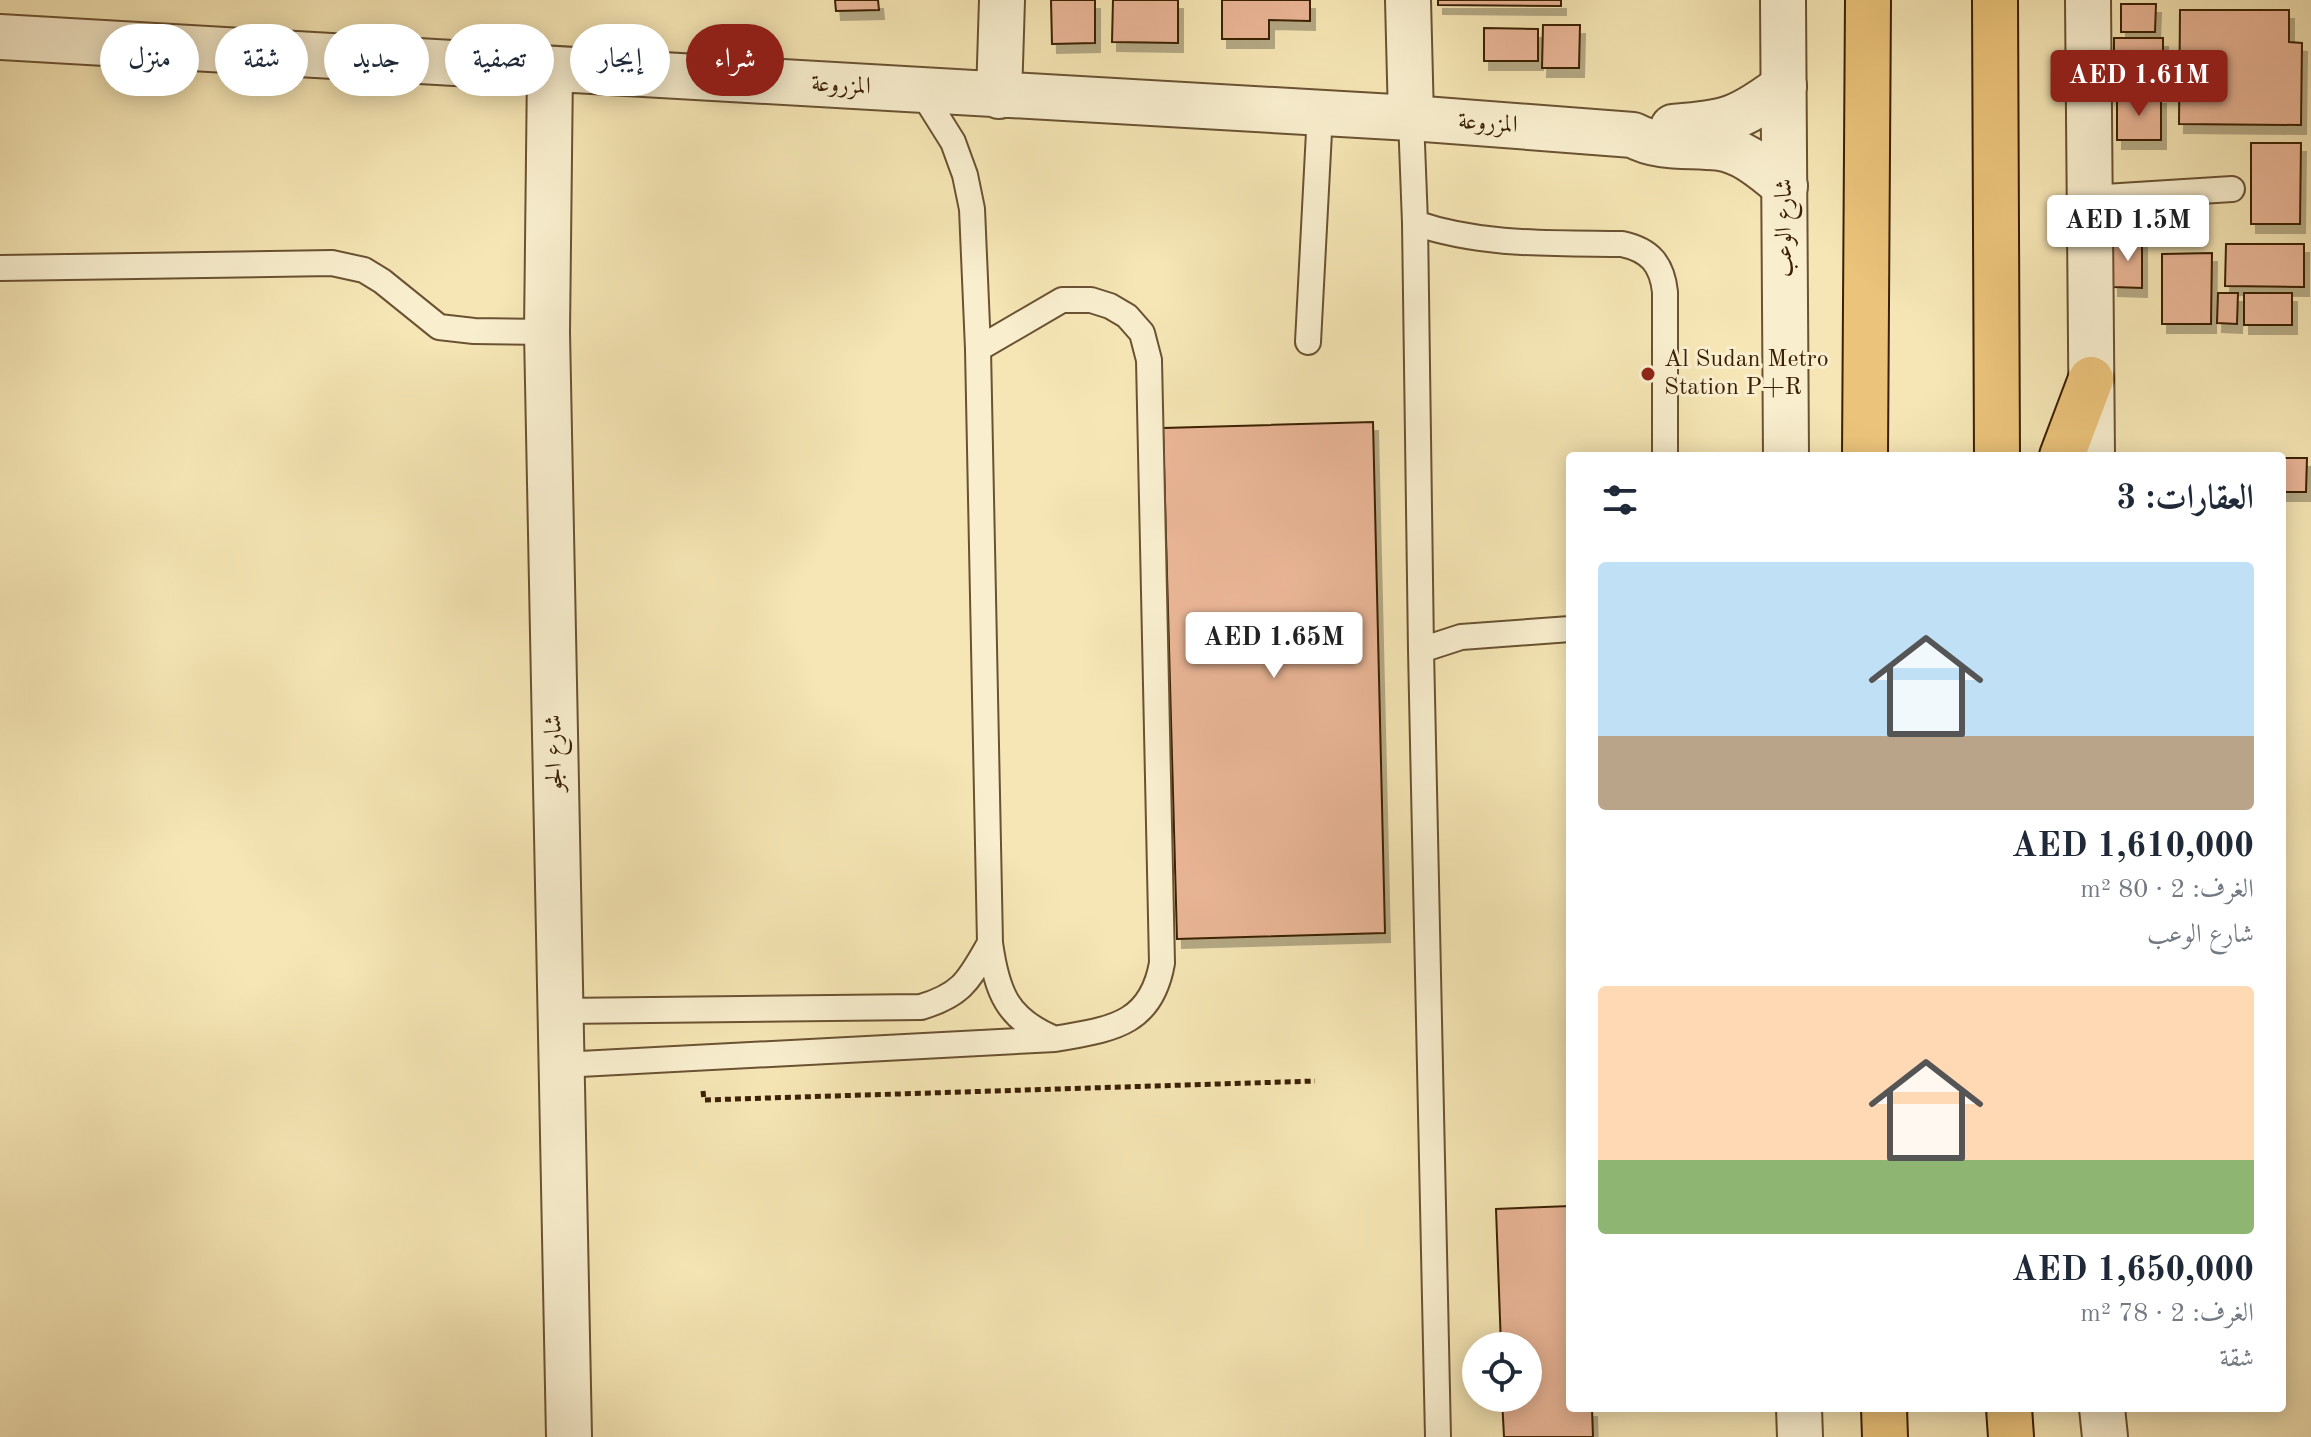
<!DOCTYPE html>
<html lang="ar">
<head>
<meta charset="utf-8">
<style>
  :root { --surface:#fff; --page:#f2f2f3; --text:#1f2937; --muted:#747a83; --accent:#8f2418 }
  body { margin:0; font-family:"Old Standard TT",Amiri,serif; background:var(--page); color:var(--text); direction:rtl; height:100vh; display:flex; flex-direction:column; font-size:30px; white-space:nowrap }
  * { box-sizing:border-box; margin:0 }
  p { font-size:26px; color:var(--muted) }
  .icon { flex:none; width:44px; height:44px; fill:none; stroke:currentColor; stroke-width:2; stroke-linecap:round; stroke-linejoin:round }
  .map { position:relative; flex:1; overflow:hidden; direction:ltr }
  .side { position:absolute; left:1566px; top:452px; width:720px; height:960px; display:flex; flex-direction:column; background:var(--surface); border-radius:8px; box-shadow:0 4px 20px #0003; direction:rtl }
  .side>* { flex:none }
  .banner { position:absolute; left:24px; top:24px; width:760px; height:72px; direction:rtl; display:flex; gap:16px }
  .controls { position:absolute; left:1462px; top:1332px; display:grid; gap:16px }
  .controls a { display:grid; place-items:center; width:80px; height:80px; border-radius:50%; background:var(--surface); box-shadow:0 4px 20px #0003; font-size:40px }
  .price { position:absolute; translate:-50% -68px; padding:0 18px; border-radius:8px; background:#fff; color:#222; font-size:26px; line-height:52px; filter:drop-shadow(0 2px 4px #0008) }
  .price::after { content:''; position:absolute; left:50%; top:48px; width:24px; height:18px; margin-left:-12px; background:inherit; clip-path:polygon(0 0,100% 0,50% 100%) }
  .price.selected { background:var(--accent); color:#fff }
  ul { padding:0; list-style:none }
  li { display:grid; align-content:center; gap:16px; height:424px; padding:0 32px }
  li span { display:grid; place-items:center; height:248px; border-radius:8px; color:#555 }
  li>.icon { margin-inline-start:auto }
  span .icon { width:144px; height:144px; fill:#fffc; stroke-width:1 }
  li b { font-size:34px }
  h2 { display:flex; justify-content:space-between; align-items:center; height:96px; padding:0 32px; font-size:34px }
  .chip { padding:0 28px; border-radius:36px; background:var(--surface); box-shadow:0 4px 20px #0003; font-size:28px; line-height:72px }
  .chip.selected { background:var(--accent); color:#fff }
  .map>svg:first-child { display:block }
</style>
</head>
<body>
<div class="map">
<svg width="2311" height="1437" viewBox="0 0 2311 1437">
  <defs>
    <filter id="shadow"><feDropShadow dx="5" dy="9" stdDeviation="0" flood-color="#0004"/></filter>
  </defs>
  <rect width="100%" height="100%" fill="#f6e6b5"/>
  <filter id="stains"><feTurbulence type="fractalNoise" baseFrequency=".0025" numOctaves="4"/><feColorMatrix values="0 0 0 0 .2 0 0 0 0 .09 0 0 0 0 .02 0 0 0 .5 -.17"/></filter>
  <radialGradient id="worn" r=".72"><stop offset=".6" stop-color="#630" stop-opacity="0"/><stop offset="1" stop-color="#630" stop-opacity=".3"/></radialGradient>
  <!-- building -->
  <path fill="#eab697" stroke="#3b2006" stroke-width="2" filter="url(#shadow)" d="M 835,0 L 878,0 L 879,10 L 836,11 Z
    M 1051,0 L 1095,0 L 1095,43 L 1052,44 Z
    M 1113,0 L 1178,0 L 1178,43 L 1112,42 Z
    M 1222,0 L 1310,0 L 1310,21 L 1269,20 L 1269,39 L 1222,39 Z
    M 1438,0 L 1561,0 L 1561,6 L 1438,5 Z
    M 2121,4 L 2156,4 L 2155,32 L 2121,32 Z
    M 2180,10 L 2289,10 L 2289,42 L 2302,43 L 2301,125 L 2179,124 Z
    M 1543,25 L 1580,25 L 1579,68 L 1542,68 Z
    M 1484,28 L 1538,29 L 1538,61 L 1484,61 Z
    M 2114,38 L 2163,38 L 2163,90 L 2114,90 Z
    M 2117,95 L 2161,95 L 2161,140 L 2117,140 Z
    M 2251,143 L 2301,143 L 2300,224 L 2251,224 Z
    M 2113,238 L 2142,238 L 2142,288 L 2113,287 Z
    M 2226,244 L 2304,244 L 2304,287 L 2225,286 Z
    M 2212,253 L 2211,324 L 2162,324 L 2162,254 Z
    M 2218,293 L 2238,293 L 2237,324 L 2217,323 Z
    M 2244,293 L 2292,293 L 2292,325 L 2244,325 Z
    M 1373,422 L 1385,933 L 1177,939 L 1163,428 Z
    M 2282,458 L 2307,458 L 2306,492 L 2282,492 Z
    M 1570,1206 L 1570,1408 L 1592,1408 L 1593,1437 L 1504,1437 L 1502,1398 L 1528,1398 L 1528,1346 L 1501,1346 L 1496,1209 Z"/>
  <g fill="none" stroke-linecap="round" stroke-linejoin="round">
    <!-- service casing -->
    <g stroke="#6a5232" stroke-width="28">
      <path id="service" d="M 921,91 L 953,142 L 965,175 L 972,209 L 978,349 L 990,943 C 997,993 1007,1019 1055,1039
        M 1411,118 L 1415,223 L 1421,650 L 1438,1437
        M 2089,198 L 2232,189
        M 1415,223 C 1482,246 1552,243 1622,244 C 1650,250 1662,264 1665,292 L 1665,456
        M 0,268 L 332,263 L 364,270 L 382,281 L 439,327 L 474,331 L 547,332
        M 1308,342 L 1320,113
        M 1421,650 L 1461,637 L 1570,629
        M 560,1011 L 921,1007 C 964,994 969,979 990,943
        M 561,1065 L 1055,1039 C 1110,1029 1151,1026 1162,963 L 1149,360 L 1142,333 L 1127,316 L 1110,306 L 1091,300 L 1062,300 L 978,349"/>
    </g>
    <!-- minor casing -->
    <g stroke="#6a5232" stroke-width="48">
      <path id="minor" d="M 1408,0 L 1411,118
        M 2088,0 L 2092,456
        M 0,37 L 1411,118 L 1633,135 C 1661,150 1690,144 1720,148 C 1746,152 1765,171 1785,186
        M 550,69 L 547,332 L 569,1437
        M 999,96 L 1002,0
        M 1673,127 C 1729,122 1738,120 1784,86
        M 2102,1408 L 2105,1437"/>
    </g>
    <!-- tertiary casing -->
    <g stroke="#6a5232" stroke-width="48">
      <path id="tertiary" d="M 1783,0 L 1786,456
        M 1799,1408 L 1800,1437"/>
    </g>
    <!-- primary casing -->
    <g stroke="#3b2006" stroke-width="48">
      <path id="primary" d="M 1995,0 L 1997,456
        M 1865,456 L 1868,0
        M 2062,456 L 2091,379
        M 1884,1408 L 1885,1437
        M 2009,1408 L 2011,1437"/>
    </g>
    <!-- path -->
    <path stroke="#3b2006" stroke-width="5" stroke-dasharray="6 4" stroke-linecap="butt" d="M 703,1091 L 704,1100 L 1315,1081"/>
    <!-- service -->
    <use href="#service" stroke="#f9efcf" stroke-width="24"/>
    <!-- minor -->
    <use href="#minor" stroke="#f9efcf" stroke-width="44"/>
    <!-- tertiary -->
    <use href="#tertiary" stroke="#f9efcf" stroke-width="44"/>
    <!-- primary -->
    <use href="#primary" stroke="#ebc37a" stroke-width="44"/>
  </g>
  <!-- markers -->
  <circle fill="#8f2418" stroke="#f9efcf" stroke-width="3" cx="1648" cy="374" r="8"/>
  <g text-anchor="middle" dominant-baseline="central" stroke-width="6" stroke-linejoin="round" paint-order="stroke">
    <!-- street labels -->
    <g font-size="24" fill="#3b2006" stroke="#f9efcf">
      <text transform="translate(841 86) rotate(3)">المزروعة</text>
      <text transform="translate(1488 124) rotate(4)">المزروعة</text>
      <text transform="translate(1785 228) rotate(-90)">شارع الوعب</text>
      <text transform="translate(555 753) rotate(-91)">شارع الجو</text>
    </g>
    <!-- poi labels -->
    <g font-size="24" fill="#3b2006" stroke="#f9efcf" text-anchor="start">
      <text x="1664" y="360">Al Sudan Metro<tspan x="1664" dy="28">Station P+R</tspan></text>
    </g>
  </g>
  <rect width="100%" height="100%" filter="url(#stains)"/>
  <rect width="100%" height="100%" fill="url(#worn)"/>
</svg>
<div class="controls">
<a><svg class="icon" aria-label="locate" viewBox="0 0 24 24"><circle cx="12" cy="12" r="6"/><path d="M12 2v4M12 18v4M2 12h4M18 12h4"/></svg></a>
</div>
<b class="price selected" style="left:2139px;top:118px">AED 1.61M</b>
<b class="price" style="left:2128px;top:263px">AED 1.5M</b>
<b class="price" style="left:1274px;top:680px">AED 1.65M</b>
<div class="banner">
<a class="chip selected">شراء</a>
<a class="chip">إيجار</a>
<a class="chip">تصفية</a>
<a class="chip">جديد</a>
<a class="chip">شقة</a>
<a class="chip">منزل</a>
</div>
<section class="side">
<h2>العقارات: 3<svg class="icon" aria-label="filters" viewBox="0 0 24 24"><path d="M4 7h16M4 17h16"/><circle cx="9" cy="7" r="2"/><circle cx="15" cy="17" r="2"/></svg></h2>
<ul>
<li><span style="background:linear-gradient(#bfe0f5 70%,#b9a48a 0)"><svg class="icon" aria-label="home" viewBox="0 0 24 24"><path d="M3 11l9-7 9 7M6 9v11h12V9"/></svg></span><div><b>AED 1,610,000</b><p>الغرف: 2 · 80 m²</p><p>شارع الوعب</p></div></li>
<li><span style="background:linear-gradient(#ffd9b3 70%,#8fb573 0)"><svg class="icon" aria-label="home" viewBox="0 0 24 24"><path d="M3 11l9-7 9 7M6 9v11h12V9"/></svg></span><div><b>AED 1,650,000</b><p>الغرف: 2 · 78 m²</p><p>شقة</p></div></li>
</ul>
</section>
</div>
</body>
</html>
